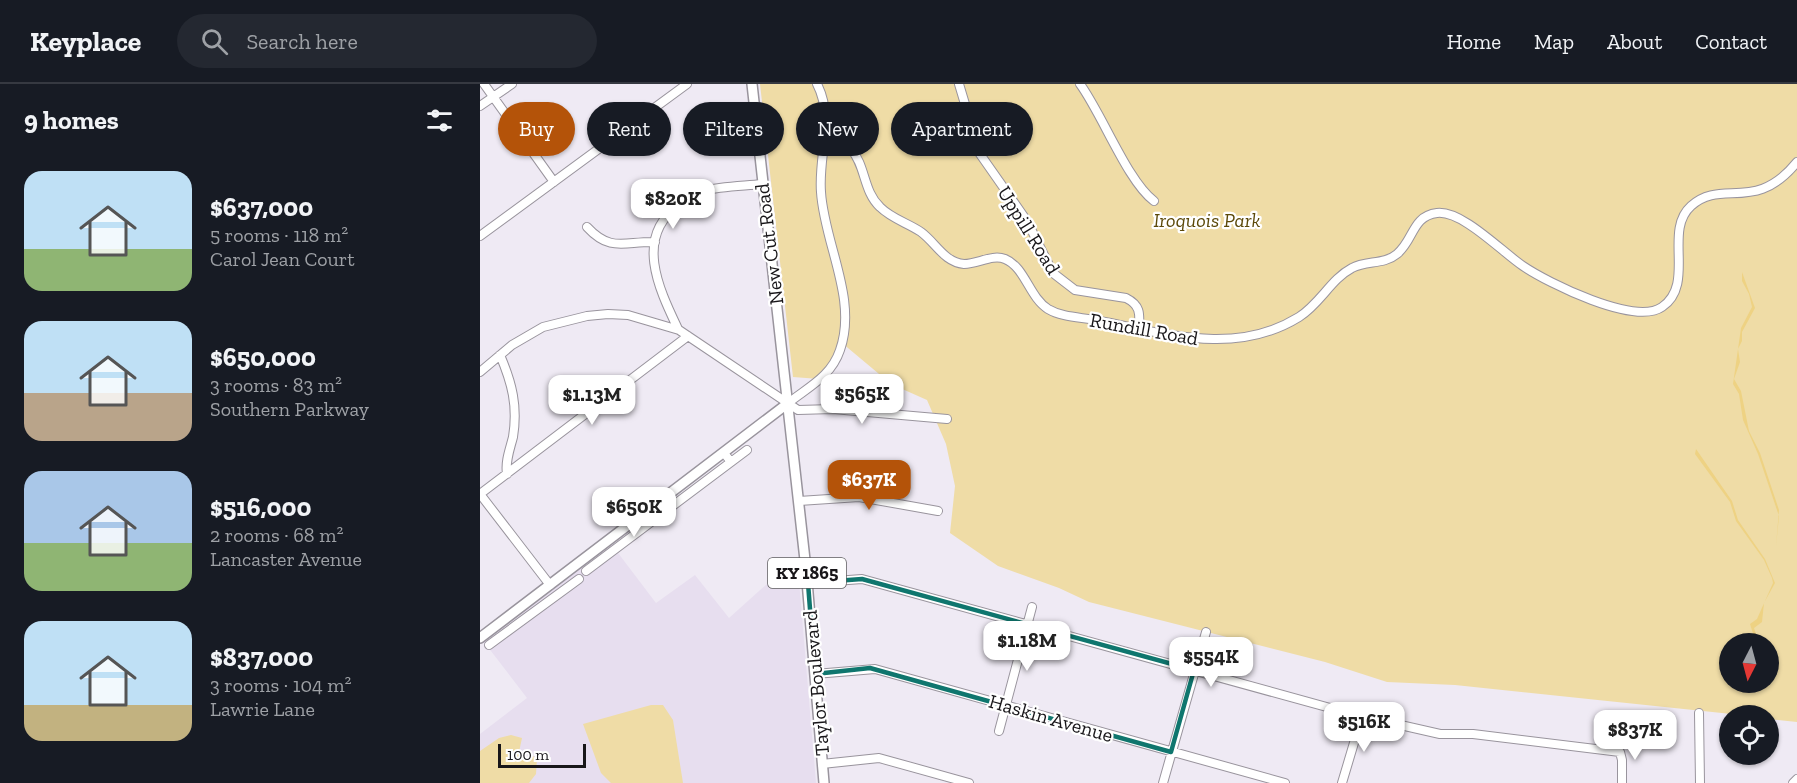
<!DOCTYPE html>
<html lang="en">
<head>
<meta charset="utf-8">
<style>
  :root { --surface:#171b24; --page:#242831; --text:#f1f3f6; --muted:#9ea1a6; --line:#363941; --accent:#b45309 }
  body { margin:0; font-family:"Zilla Slab",serif; background:var(--page); color:var(--text); height:100vh; display:flex; flex-direction:column; font-size:22px; white-space:nowrap }
  * { box-sizing:border-box; margin:0 }
  p { font-size:20px; color:var(--muted) }
  .icon { flex:none; width:33px; height:33px; fill:none; stroke:currentColor; stroke-width:2; stroke-linecap:round; stroke-linejoin:round }
  .map { position:relative; flex:1; overflow:hidden }
  .panel { display:flex; flex-direction:column; background:var(--surface); width:480px }
  .panel>* { flex:none }
  .banner { position:absolute; left:18px; top:18px; width:570px; height:54px; display:flex; gap:12px }
  .needle { width:39px; rotate:186deg }
  .controls { position:absolute; left:1239px; top:549px; display:grid; gap:12px }
  .controls a { display:grid; place-items:center; width:60px; height:60px; border-radius:50%; background:var(--surface); box-shadow:0 2px 4px #0004; font-size:30px }
  .scale { position:absolute; left:18px; bottom:15px; width:88px; box-sizing:border-box; padding-left:6px; border:3px solid #181619; border-top:0; font-size:16px; line-height:21px; white-space:nowrap; color:#181619; -webkit-text-stroke:4px #fff; paint-order:stroke }
  .price { position:absolute; translate:-50% -51px; padding:0 14px; border-radius:12px; background:#fff; color:#222; font-size:20px; line-height:39px; filter:drop-shadow(0 2px 3px #0008) }
  .price::after { content:''; position:absolute; left:50%; top:36px; width:18px; height:14px; margin-left:-9px; background:inherit; clip-path:polygon(0 0,100% 0,50% 100%) }
  .price.current { background:var(--accent); color:#fff }
  ul { padding:0; list-style:none }
  li { display:flex; align-items:center; gap:18px; height:150px; padding:0 24px }
  li span { display:grid; place-items:center; flex:none; width:168px; height:120px; border-radius:18px; color:#555 }
  li>.icon { margin-inline-start:auto }
  span .icon { width:72px; height:72px; fill:#fffc; stroke-width:1 }
  li b { font-size:26px }
  h2 { display:flex; justify-content:space-between; align-items:center; height:72px; padding:0 24px; font-size:26px }
  .tag { padding:0 21px; border-radius:27px; background:var(--surface); box-shadow:0 2px 4px #0004; font-size:21px; line-height:54px }
  .tag.current { background:var(--accent); color:#fff }
  header { display:flex; align-items:center; gap:36px; box-sizing:border-box; height:84px; padding:0 30px; background:var(--surface); border-bottom:2px solid var(--line) }
  header strong { font-size:28px }
  nav { display:flex; gap:33px; margin-inline-start:auto; font-size:21px }
  .search { width:420px; height:54px; background:var(--page); display:flex; align-items:center; gap:15px; box-sizing:border-box; padding:0 21px; border-radius:33px; color:var(--muted); font-size:22px }
  main { display:flex; flex:1; min-height:0 }
  .map>svg:first-child { display:block }
</style>
</head>
<body>
<header>
<strong>Keyplace</strong>
<div class="search"><svg class="icon" aria-label="search" viewBox="0 0 24 24"><circle cx="10" cy="10" r="6"/><path d="M15 15l6 6"/></svg>Search here</div>
<nav><a>Home</a><a>Map</a><a>About</a><a>Contact</a></nav>
</header>
<main>
<section class="panel">
<h2>9 homes<svg class="icon" aria-label="filters" viewBox="0 0 24 24"><path d="M4 7h16M4 17h16"/><circle cx="9" cy="7" r="2"/><circle cx="15" cy="17" r="2"/></svg></h2>
<ul>
<li><span style="background:linear-gradient(#bfe0f5 65%,#8fb573 0)"><svg class="icon" aria-label="home" viewBox="0 0 24 24"><path d="M3 11l9-7 9 7M6 9v11h12V9"/></svg></span><div><b>$637,000</b><p>5 rooms · 118 m²</p><p>Carol Jean Court</p></div></li>
<li><span style="background:linear-gradient(#bfe0f5 60%,#b9a48a 0)"><svg class="icon" aria-label="home" viewBox="0 0 24 24"><path d="M3 11l9-7 9 7M6 9v11h12V9"/></svg></span><div><b>$650,000</b><p>3 rooms · 83 m²</p><p>Southern Parkway</p></div></li>
<li><span style="background:linear-gradient(#a9c7e8 60%,#8fb573 0)"><svg class="icon" aria-label="home" viewBox="0 0 24 24"><path d="M3 11l9-7 9 7M6 9v11h12V9"/></svg></span><div><b>$516,000</b><p>2 rooms · 68 m²</p><p>Lancaster Avenue</p></div></li>
<li><span style="background:linear-gradient(#bfe0f5 70%,#c2b280 0)"><svg class="icon" aria-label="home" viewBox="0 0 24 24"><path d="M3 11l9-7 9 7M6 9v11h12V9"/></svg></span><div><b>$837,000</b><p>3 rooms · 104 m²</p><p>Lawrie Lane</p></div></li>
</ul>
</section>
<div class="map">
<svg width="1317" height="699" viewBox="0 0 1317 699">
  <rect width="100%" height="100%" fill="#efeaf4"/>
  <!-- built -->
  <path fill="#e7deef" d="M 132,461 L 176,519 L 215,491 L 249,534 L 317,473 L 336,699 L 0,699 L 0,650 L 47,614 L 4,558 Z"/>
  <!-- green -->
  <path fill="#efdca6" fill-rule="evenodd" d="M 280,0 L 1317,0 L 1317,638 L 1289,635 L 1288,632 L 1261,631 L 975,601 L 907,598 L 845,578 L 609,518 L 579,504 L 518,482 L 470,449 L 475,402 L 466,360 L 447,316 L 411,300 L 362,259 L 358,272 L 339,295 L 313,293 ZM 1250,560 L 1288,560 L 1288,598 L 1250,598 Z
    M 171,621 L 183,621 L 193,636 L 203,699 L 131,699 L 121,689 L 103,640 Z
    M 31,651 L 42,654 L 39,668 L 43,674 L 52,672 L 57,674 L 56,690 L 49,699 L 0,699 L 0,667 L 19,654 Z"/>
  <!-- water -->
  <path fill="#eed283" d="M 1262,188 L 1275,224 L 1262,248 L 1262,257 L 1258,265 L 1260,278 L 1254,295 L 1261,307 L 1269,347 L 1280,369 L 1299,426 L 1296,462 L 1299,432 L 1278,370 L 1263,336 L 1259,310 L 1253,300 L 1261,244 L 1272,223 L 1269,210 L 1262,197 Z
    M 1216,365 L 1252,417 L 1258,436 L 1285,475 L 1295,499 L 1284,519 L 1282,538 L 1274,544 L 1279,559 L 1275,556 L 1270,540 L 1277,535 L 1293,499 L 1292,494 L 1284,476 L 1256,437 L 1250,418 L 1215,370 Z"/>
  <g fill="none" stroke-linecap="round" stroke-linejoin="round">
    <!-- minor casing -->
    <g stroke="#99949d" stroke-width="10">
      <path id="minor" d="M 4,0 L 74,98
        M 479,0 L 500,70 L 547,137 L 573,189 L 595,206 L 646,214 C 660,221 660,229 659,243
        M 600,0 C 622,30 648,98 674,117
        M 0,22 L 32,0
        M 345,59 L 371,65 C 386,82 383,107 400,123 C 412,135 428,139 441,148 C 456,159 464,178 484,180 C 498,180 512,170 525,175 C 545,183 549,213 568,225 C 583,234 603,233 620,237 C 687,250 756,272 819,233 C 840,220 851,195 872,184 C 886,176 904,181 917,170 C 934,156 932,132 957,129 C 982,126 1022,168 1043,182 C 1068,199 1155,242 1182,223 C 1216,200 1183,147 1211,122 C 1242,94 1275,130 1317,78
        M 107,143 C 131,169 145,157 175,158
        M 0,152 L 207,0
        M 198,245 C 180,207 153,153 199,121 C 206,116 214,110 223,107 C 241,102 263,102 282,100
        M 20,271 C 32,299 38,322 33,353 C 30,365 25,377 27,390
        M 0,288 L 32,261 L 63,243 L 107,232 L 128,230 L 148,231 L 199,246 L 318,326 L 353,325 L 467,335
        M 307,320 C 328,303 351,293 360,266 C 378,215 344,159 341,108 C 338,71 355,35 337,0
        M 251,378 L 267,366
        M 0,410 L 208,252
        M 0,410 L 70,501
        M 319,417 L 379,413 L 458,427
        M 106,487 L 251,378 L 244,369
        M 328,499 L 382,495 L 872,630 L 960,650 L 993,650 L 1140,668 L 1142,676 L 1142,699
        M 9,561 L 99,495
        M 335,590 L 395,585 L 805,699
        M 1219,629 L 1220,699
        M 519,647 L 552,523
        M 342,680 L 399,674 L 489,699
        M 683,699 L 726,548
        M 862,699 L 882,632
        M 1313,699 L 1317,695"/>
    </g>
    <!-- major casing -->
    <g stroke="#99949d" stroke-width="12">
      <path id="major" d="M 272,0 L 326,485 L 344,699
        M 0,554 L 307,320"/>
    </g>
    <!-- minor -->
    <use href="#minor" stroke="#fff" stroke-width="8"/>
    <!-- major -->
    <use href="#major" stroke="#fff" stroke-width="9"/>
  </g>
  <!-- marked area -->
  <path fill="none" stroke="#0f766e" stroke-width="4.5" stroke-linejoin="round" d="M 382,495 L 714,586 L 691,668 L 390,584 L 335,590 L 328,499 Z"/>
  <g text-anchor="middle" dominant-baseline="central" stroke-width="4.5" stroke-linejoin="round" paint-order="stroke">
    <!-- shield labels -->
    <rect fill="#fff" stroke="#5d5c5e" stroke-width="1.5" x="288" y="474" width="78" height="30" rx="4.5"/>
    <g font-size="18" font-weight="bold" fill="#181619">
      <text x="327" y="489">KY 1865</text>
    </g>
    <!-- park labels -->
    <g font-size="20" font-style="italic" fill="#5c4909" stroke="#fff">
      <text x="727" y="136">Iroquois Park</text>
    </g>
    <!-- street labels -->
    <g font-size="20" fill="#181619" stroke="#fff">
      <text transform="translate(549 146) rotate(58)">Uppill Road</text>
      <text transform="translate(289 160) rotate(-97)">New Cut Road</text>
      <text transform="translate(664 245) rotate(10)">Rundill Road</text>
      <text transform="translate(336 599) rotate(-95)">Taylor Boulevard</text>
      <text transform="translate(571 634) rotate(16)">Haskin Avenue</text>
    </g>
  </g>
</svg>
<div class="controls">
<a><svg class="needle" viewBox="-14 -14 28 28"><path d="M0-13l5 13h-10z" fill="#e53935"/><path d="M0 13l5-13h-10z" fill="#9ea1a6"/></svg></a>
<a><svg class="icon" aria-label="locate" viewBox="0 0 24 24"><circle cx="12" cy="12" r="6"/><path d="M12 2v4M12 18v4M2 12h4M18 12h4"/></svg></a>
</div>
<div class="scale">100 m</div>
<b class="price" style="left:193px;top:146px">$820K</b>
<b class="price" style="left:382px;top:341px">$565K</b>
<b class="price" style="left:112px;top:342px">$1.13M</b>
<b class="price current" style="left:389px;top:427px">$637K</b>
<b class="price" style="left:154px;top:454px">$650K</b>
<b class="price" style="left:547px;top:588px">$1.18M</b>
<b class="price" style="left:731px;top:604px">$554K</b>
<b class="price" style="left:884px;top:669px">$516K</b>
<b class="price" style="left:1155px;top:677px">$837K</b>
<div class="banner">
<a class="tag current">Buy</a>
<a class="tag">Rent</a>
<a class="tag">Filters</a>
<a class="tag">New</a>
<a class="tag">Apartment</a>
</div>
</div>
</main>
</body>
</html>
